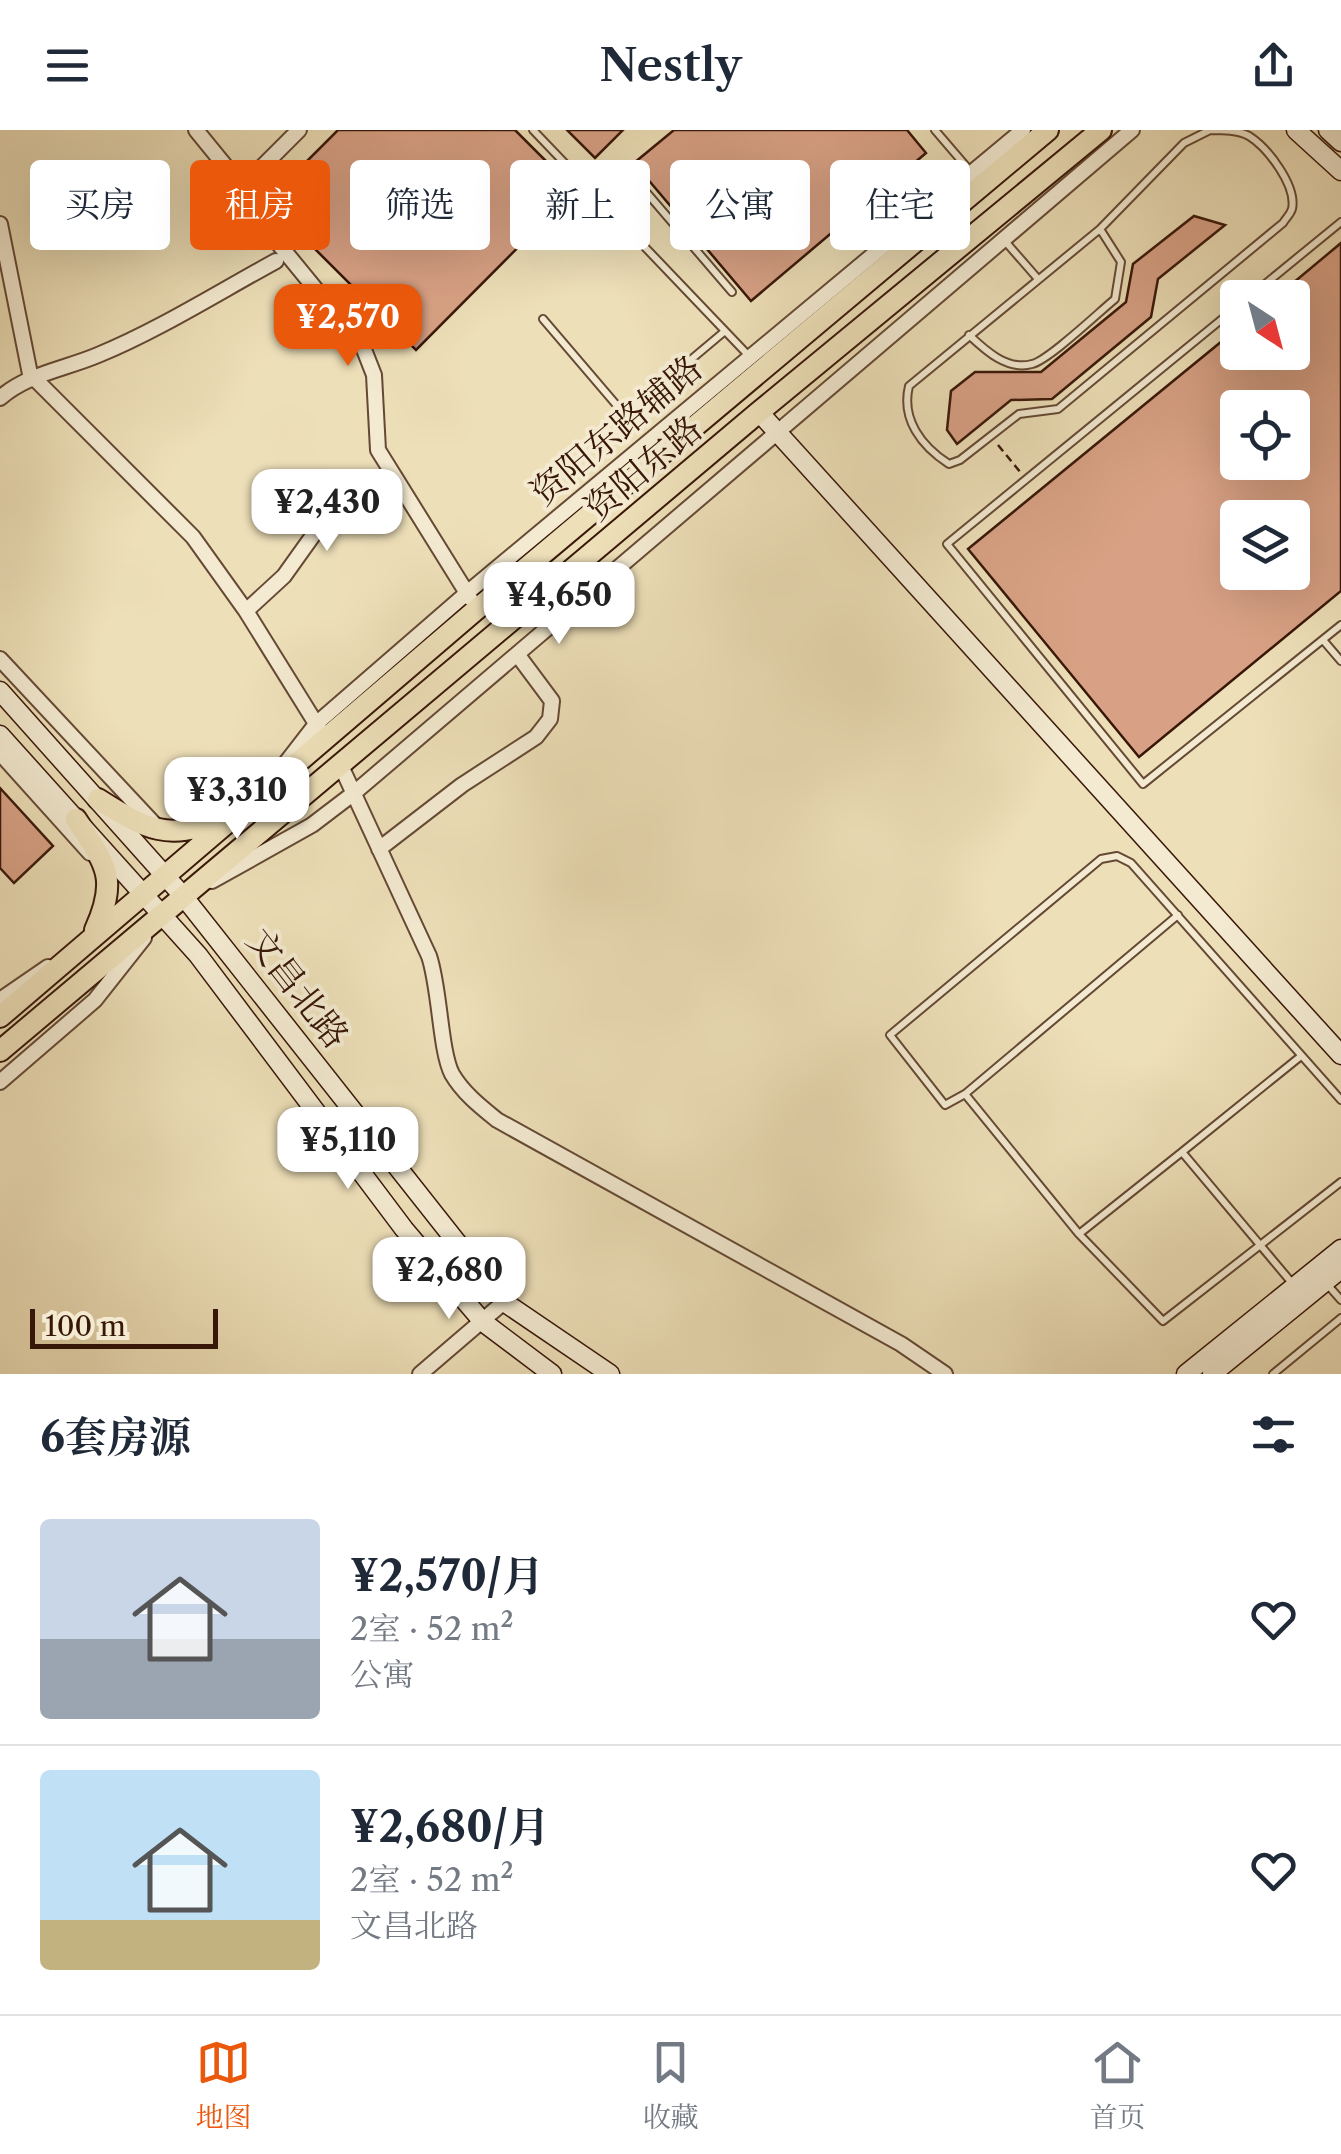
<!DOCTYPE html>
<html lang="zh">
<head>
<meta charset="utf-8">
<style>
  :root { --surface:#fff; --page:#f2f2f3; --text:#1f2937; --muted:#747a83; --line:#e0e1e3; --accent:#ea580c }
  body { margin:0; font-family:"Libre Caslon Text","Noto Serif SC",serif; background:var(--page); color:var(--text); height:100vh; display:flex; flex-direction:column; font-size:38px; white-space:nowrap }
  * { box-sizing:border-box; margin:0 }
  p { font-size:32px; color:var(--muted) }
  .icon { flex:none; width:55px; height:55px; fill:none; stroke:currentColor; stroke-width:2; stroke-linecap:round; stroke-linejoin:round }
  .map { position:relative; height:1244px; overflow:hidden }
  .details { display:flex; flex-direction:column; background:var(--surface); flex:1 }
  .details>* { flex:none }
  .guide { position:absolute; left:30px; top:30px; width:1282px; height:90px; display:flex; gap:20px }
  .needle { width:65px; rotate:144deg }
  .controls { position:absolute; left:1220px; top:150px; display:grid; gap:20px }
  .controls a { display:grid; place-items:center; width:90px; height:90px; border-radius:10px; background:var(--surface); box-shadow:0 10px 40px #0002; font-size:50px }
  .scale { position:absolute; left:30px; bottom:25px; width:188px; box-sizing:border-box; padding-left:10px; border:5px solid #381708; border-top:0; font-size:28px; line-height:35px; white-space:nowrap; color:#381708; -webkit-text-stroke:8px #f3ead1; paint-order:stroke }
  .price { position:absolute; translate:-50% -85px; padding:0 22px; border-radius:20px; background:#fff; color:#222; font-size:32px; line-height:65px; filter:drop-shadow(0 2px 5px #0008) }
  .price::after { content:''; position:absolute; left:50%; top:60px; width:30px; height:22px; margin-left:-15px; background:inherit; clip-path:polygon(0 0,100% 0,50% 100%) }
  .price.active { background:var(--accent); color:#fff }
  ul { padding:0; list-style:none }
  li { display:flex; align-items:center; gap:30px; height:250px; padding:0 40px }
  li+li { border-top:2px solid var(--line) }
  li span { display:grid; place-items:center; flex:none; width:280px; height:200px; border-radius:10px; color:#555 }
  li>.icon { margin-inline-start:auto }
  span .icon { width:120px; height:120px; fill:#fffc; stroke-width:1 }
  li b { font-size:42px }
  h2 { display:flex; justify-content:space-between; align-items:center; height:120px; padding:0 40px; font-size:42px }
  .tag { padding:0 35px; border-radius:10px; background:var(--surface); box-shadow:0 10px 40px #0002; font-size:35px; line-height:90px }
  .tag.active { background:var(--accent); color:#fff }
  header { display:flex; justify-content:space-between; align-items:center; height:130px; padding:0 40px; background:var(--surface); font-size:45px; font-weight:600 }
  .tabs { display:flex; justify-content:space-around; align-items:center; height:140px; border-top:2px solid var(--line); background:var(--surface); font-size:28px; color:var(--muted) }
  .tabs a { display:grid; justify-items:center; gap:5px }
  .tabs .active { color:var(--accent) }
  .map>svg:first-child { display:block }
</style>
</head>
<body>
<header><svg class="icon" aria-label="menu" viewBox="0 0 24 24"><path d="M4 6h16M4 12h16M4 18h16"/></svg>Nestly<svg class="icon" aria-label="share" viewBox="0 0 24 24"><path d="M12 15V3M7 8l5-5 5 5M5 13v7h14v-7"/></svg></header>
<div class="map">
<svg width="1341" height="1244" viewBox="0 0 1341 1244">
  <rect width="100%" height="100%" fill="#eddfb8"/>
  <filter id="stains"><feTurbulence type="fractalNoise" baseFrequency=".002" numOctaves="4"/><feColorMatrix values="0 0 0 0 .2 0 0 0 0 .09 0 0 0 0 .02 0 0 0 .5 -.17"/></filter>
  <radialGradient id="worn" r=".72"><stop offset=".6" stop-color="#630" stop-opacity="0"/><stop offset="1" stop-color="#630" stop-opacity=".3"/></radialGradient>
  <!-- building -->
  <path fill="#d8a185" stroke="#381708" stroke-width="2.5" fill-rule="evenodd" d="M 338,0 L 515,0 L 575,60 L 416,220 L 267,71 Z
    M 567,0 L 623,0 L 595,28 Z
    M 674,0 L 907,0 L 926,23 L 751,171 L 634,33 Z
    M 1194,86 L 1225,95 L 1158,149 L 1151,187 L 1052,269 L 1011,270 L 957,314 L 947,300 L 951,261 L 975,242 L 1041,242 L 1126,172 L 1133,134 Z
    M 1341,113 L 1341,461 L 1139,627 L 968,419 L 1238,198 L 1238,222 L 1292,222 L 1292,168 L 1275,168 ZM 1238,278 L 1292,278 L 1292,332 L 1238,332 ZM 1238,388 L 1292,388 L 1292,442 L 1238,442 Z
    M 0,658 L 53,716 L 14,753 L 0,738 Z"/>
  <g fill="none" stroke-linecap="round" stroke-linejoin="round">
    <!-- lane casing -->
    <g stroke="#654934" stroke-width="10">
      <path id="lane" d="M 533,0 L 749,226
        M 935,0 L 971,42
        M 1210,0 C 1223,0 1238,0 1249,6 C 1268,18 1297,56 1292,79 C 1290,85 1286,88 1283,93 L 1058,279 L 1019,284 L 960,330 L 949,334 C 921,316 901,289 909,256 L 1100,99 L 1184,13 Z
        M 602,72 L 647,63 L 732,162
        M 1004,110 L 1038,149
        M 1248,168 L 1341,92
        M 1238,176 L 947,414 L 1143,654 L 1341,495
        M 543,189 L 625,285 L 725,201
        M 969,205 C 985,220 1007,241 1032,234 C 1049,230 1099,182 1115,169 L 1121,132 L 1100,99
        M 1323,510 L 1341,531
        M 1178,785 L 965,964 L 945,975 L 890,905 L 1101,729 L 1117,726 L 1131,733 L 1341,970
        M 965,964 L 1079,1104
        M 1182,1022 L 1301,926
        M 1292,1153 L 1182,1022 L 1079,1104 L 1163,1191 L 1341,1052
        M 1326,1153 L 1341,1170
        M 1273,1244 L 1341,1188"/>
    </g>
    <!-- street casing -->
    <g stroke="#654934" stroke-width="18">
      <path id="street" d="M 196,0 L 227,38 L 246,74 L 363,217 L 374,245 L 378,320 L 470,468
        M 239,60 L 299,0
        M 0,94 L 30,244 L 193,407 L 246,481 L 320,600
        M 0,268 C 27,244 65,239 98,225 C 157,201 219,162 276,131
        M 246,481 L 284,446 L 319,397 L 392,345
        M 0,529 L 156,696
        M 0,623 L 90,723
        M 285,634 L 316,594 L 467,463 L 1023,0
        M 341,636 L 429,826 C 440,858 440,921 452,944 C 463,963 481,977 497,990 L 901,1214 L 945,1244
        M 379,719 L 462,655 L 536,607 L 550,589 L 552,571 L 517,524
        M 212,751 L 312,695 L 354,663 L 1132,0
        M 0,870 L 48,837
        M 0,952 L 95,870 L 144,808
        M 420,1244 L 504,1172"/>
    </g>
    <!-- secondary casing -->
    <g stroke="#381708" stroke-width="21">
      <path id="secondary" d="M 1296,0 L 1341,41
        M 1328,0 L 1341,12
        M 759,282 L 1341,925
        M 0,561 L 184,767 L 504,1172 L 610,1244
        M 0,605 L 198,825 L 404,1099 L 483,1192 L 552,1244
        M 1186,1244 L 1341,1119
        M 1212,1244 L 1341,1139"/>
    </g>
    <!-- primary casing -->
    <g stroke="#381708" stroke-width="24">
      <path id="primary" d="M 98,669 C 142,697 172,715 222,686
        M 76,689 C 105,734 119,747 95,800
        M 0,887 L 477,479 L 1048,0
        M 0,921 L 759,282 L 1101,0"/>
    </g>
    <!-- path -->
    <path stroke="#381708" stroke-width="2.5" stroke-dasharray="8 5" stroke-linecap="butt" d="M 998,315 L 1021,343"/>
    <!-- lane -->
    <use href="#lane" stroke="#f3ead1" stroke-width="6"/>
    <!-- street -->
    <use href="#street" stroke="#f3ead1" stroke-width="14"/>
    <!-- secondary -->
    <use href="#secondary" stroke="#f3ead1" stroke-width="18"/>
    <!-- primary -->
    <use href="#primary" stroke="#eddfb8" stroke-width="20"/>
  </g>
  <g text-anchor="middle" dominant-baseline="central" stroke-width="8" stroke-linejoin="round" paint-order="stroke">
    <!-- street labels -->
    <g font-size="35" fill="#381708" stroke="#f3ead1">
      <text transform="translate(616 300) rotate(-40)">资阳东路辅路</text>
      <text transform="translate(643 338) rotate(-40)">资阳东路</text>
      <text transform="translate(298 858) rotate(52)">文昌北路</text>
    </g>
  </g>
  <rect width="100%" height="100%" filter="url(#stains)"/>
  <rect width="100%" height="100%" fill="url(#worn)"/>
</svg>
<div class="controls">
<a><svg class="needle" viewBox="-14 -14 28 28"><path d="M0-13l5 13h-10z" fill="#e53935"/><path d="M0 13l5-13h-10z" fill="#747a83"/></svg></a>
<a><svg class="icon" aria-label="locate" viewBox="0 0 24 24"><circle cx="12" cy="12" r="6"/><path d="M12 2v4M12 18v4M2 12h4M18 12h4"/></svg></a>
<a><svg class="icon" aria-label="layers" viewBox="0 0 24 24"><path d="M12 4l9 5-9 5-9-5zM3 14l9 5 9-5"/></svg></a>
</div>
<div class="scale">100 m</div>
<b class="price active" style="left:348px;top:239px">¥2,570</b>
<b class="price" style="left:327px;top:424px">¥2,430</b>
<b class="price" style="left:559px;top:517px">¥4,650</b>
<b class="price" style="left:237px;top:712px">¥3,310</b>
<b class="price" style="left:348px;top:1062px">¥5,110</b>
<b class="price" style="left:449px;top:1192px">¥2,680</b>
<div class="guide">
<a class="tag">买房</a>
<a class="tag active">租房</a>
<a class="tag">筛选</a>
<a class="tag">新上</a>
<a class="tag">公寓</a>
<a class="tag">住宅</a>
</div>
</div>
<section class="details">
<h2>6套房源<svg class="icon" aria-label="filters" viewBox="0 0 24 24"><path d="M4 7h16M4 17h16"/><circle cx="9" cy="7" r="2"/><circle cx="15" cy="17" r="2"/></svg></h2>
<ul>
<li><span style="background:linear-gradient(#c9d6e8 60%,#9aa5b1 0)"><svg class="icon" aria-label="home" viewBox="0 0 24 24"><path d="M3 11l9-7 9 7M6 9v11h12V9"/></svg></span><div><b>¥2,570/月</b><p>2室 · 52 m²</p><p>公寓</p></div><svg class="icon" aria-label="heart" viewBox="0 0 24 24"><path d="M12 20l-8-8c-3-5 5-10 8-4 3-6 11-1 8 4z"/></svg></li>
<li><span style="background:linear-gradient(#bfe0f5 75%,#c2b280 0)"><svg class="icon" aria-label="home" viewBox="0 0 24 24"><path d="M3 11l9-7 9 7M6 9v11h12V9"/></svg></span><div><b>¥2,680/月</b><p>2室 · 52 m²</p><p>文昌北路</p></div><svg class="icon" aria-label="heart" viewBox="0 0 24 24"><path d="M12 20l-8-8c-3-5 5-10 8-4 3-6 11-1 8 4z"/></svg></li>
</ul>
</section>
<nav class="tabs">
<a class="active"><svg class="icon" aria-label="map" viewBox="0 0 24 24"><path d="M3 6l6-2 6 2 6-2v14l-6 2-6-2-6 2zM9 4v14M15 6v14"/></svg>地图</a>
<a><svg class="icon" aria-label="saved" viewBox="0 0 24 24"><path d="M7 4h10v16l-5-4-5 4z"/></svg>收藏</a>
<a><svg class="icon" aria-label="home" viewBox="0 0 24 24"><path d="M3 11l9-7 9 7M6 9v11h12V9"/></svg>首页</a>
</nav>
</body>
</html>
